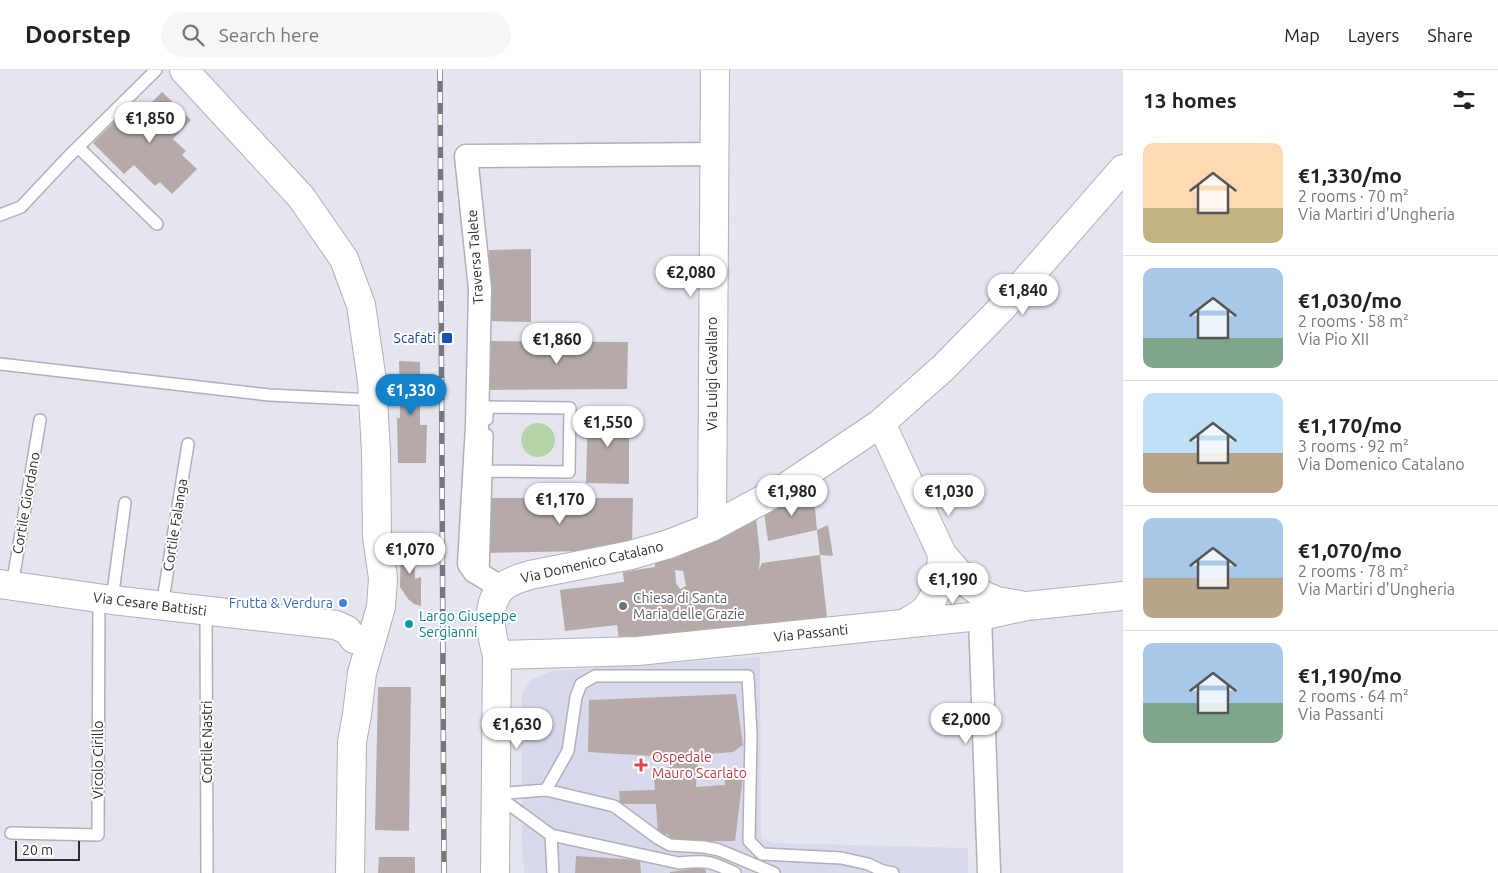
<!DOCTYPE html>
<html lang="en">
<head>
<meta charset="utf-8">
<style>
  :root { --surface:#fff; --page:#f6f6f6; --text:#222; --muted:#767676; --line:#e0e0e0; --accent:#1282cb }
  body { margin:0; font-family:Ubuntu,sans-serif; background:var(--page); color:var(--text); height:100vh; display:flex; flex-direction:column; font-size:19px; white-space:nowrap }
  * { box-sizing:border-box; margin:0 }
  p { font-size:16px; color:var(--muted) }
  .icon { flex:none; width:28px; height:28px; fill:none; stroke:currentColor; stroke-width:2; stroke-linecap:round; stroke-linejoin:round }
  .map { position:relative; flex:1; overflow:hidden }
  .panel { display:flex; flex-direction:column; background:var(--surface); width:375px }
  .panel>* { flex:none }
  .scale { position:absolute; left:15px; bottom:12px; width:65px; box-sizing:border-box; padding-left:5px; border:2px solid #2d2d31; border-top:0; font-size:14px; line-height:18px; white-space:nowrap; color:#2d2d31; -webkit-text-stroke:4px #fff; paint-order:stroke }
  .price { position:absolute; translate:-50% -42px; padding:0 11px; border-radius:18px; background:#fff; color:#222; font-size:16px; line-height:32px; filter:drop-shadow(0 1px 2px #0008) }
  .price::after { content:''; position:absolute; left:50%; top:30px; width:15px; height:11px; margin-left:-8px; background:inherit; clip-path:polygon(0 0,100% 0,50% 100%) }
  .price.active { background:var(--accent); color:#fff }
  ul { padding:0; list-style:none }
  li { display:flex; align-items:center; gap:15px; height:125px; padding:0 20px }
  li+li { border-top:1px solid var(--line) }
  li span { display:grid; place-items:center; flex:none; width:140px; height:100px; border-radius:10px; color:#555 }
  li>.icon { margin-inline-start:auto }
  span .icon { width:60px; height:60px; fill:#fffc; stroke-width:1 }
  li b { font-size:21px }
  h2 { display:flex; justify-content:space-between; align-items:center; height:60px; padding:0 20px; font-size:21px }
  header { display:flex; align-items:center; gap:30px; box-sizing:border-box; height:70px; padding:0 25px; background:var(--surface); border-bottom:1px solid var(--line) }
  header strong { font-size:24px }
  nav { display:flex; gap:28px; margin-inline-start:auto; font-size:18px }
  .search { width:350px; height:45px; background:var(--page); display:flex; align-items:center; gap:12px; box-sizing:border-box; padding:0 18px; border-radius:28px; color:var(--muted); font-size:19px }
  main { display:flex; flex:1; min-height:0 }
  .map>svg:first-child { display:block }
</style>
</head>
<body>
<header>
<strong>Doorstep</strong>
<div class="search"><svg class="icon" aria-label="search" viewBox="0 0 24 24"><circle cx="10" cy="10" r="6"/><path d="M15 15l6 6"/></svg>Search here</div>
<nav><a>Map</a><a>Layers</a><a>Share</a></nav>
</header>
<main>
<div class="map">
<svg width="1123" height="803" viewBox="0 0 1123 803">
  <rect width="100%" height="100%" fill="#e4e5ef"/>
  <!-- built -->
  <path fill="#d8d9ea" d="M 760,587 L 761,768 L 771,773 L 968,778 L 968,803 L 524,803 L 522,773 L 522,622 L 531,610 L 552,601 Z"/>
  <!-- green -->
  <path fill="#b5d4aa" d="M521 370a17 17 0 1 1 34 0a17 17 0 1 1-34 0Z"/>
  <!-- building -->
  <path fill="#b5aaa8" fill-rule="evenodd" d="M 162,22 L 191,50 L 173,69 L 186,81 L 182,85 L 197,99 L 172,124 L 160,112 L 155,116 L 134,95 L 124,104 L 93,73 L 125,41 L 134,50 Z
    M 531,179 L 531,252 L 490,251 L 489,180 Z
    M 487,271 L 628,272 L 627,319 L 487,320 Z
    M 399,291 L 420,292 L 420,355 L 427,355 L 426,393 L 398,393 L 397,348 L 400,348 Z
    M 588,342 L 629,342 L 629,414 L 586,413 Z
    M 813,416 L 817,460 L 768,471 L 764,442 Z
    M 489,428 L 633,428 L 632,480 L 487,483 Z
    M 756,447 L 760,485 L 759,500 L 762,493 L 820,485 L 827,547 L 823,556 L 663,574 L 668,563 L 619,569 L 617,555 L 565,561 L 560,520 L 624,512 L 623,502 L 655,497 L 655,492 ZM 675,500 L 683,501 L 686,516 L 680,519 L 676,513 Z
    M 828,455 L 833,486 L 820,485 L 817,460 Z
    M 401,473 L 414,473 L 415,509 L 421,507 L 421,536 L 414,534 L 408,529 L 400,517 Z
    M 378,617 L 411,617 L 409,761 L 375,760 Z
    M 736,624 L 743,675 L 733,682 L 698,685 L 696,717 L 725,715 L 725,707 L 743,707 L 735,771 L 670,772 L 668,764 L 658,765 L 656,734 L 620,734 L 619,721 L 655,720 L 654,707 L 668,707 L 668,687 L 588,682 L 589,630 Z
    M 576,786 L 640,790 L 641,803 L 575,803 Z
    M 379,787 L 415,787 L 415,803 L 378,803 Z
    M 705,797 L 706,803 L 670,803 L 670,802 Z"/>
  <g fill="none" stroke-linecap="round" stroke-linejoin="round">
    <!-- service casing -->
    <g stroke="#afb0b9" stroke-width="14">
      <path id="service" d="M 78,77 L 157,154
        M 0,145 L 21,137 L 67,88 L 156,0
        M 0,294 L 269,325 L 373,330
        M 487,401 L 569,402 L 570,338 L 487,337 L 487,349
        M 483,506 L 487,365
        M 12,516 L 40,350
        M 112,530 L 125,433
        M 162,536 L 188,374
        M 206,541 L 207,803
        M 546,720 L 568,681 L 576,627 L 581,614 L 595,606 L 748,606 L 751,665 L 749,771 L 762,784 L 841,788 L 868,794 L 883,801 L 893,803
        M 11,763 L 98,765 L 99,528
        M 551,765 L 553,803
        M 735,803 C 710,791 707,790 679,793 L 551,765 L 495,724 L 546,720 L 614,736 L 659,769 L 670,775 L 704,777 L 719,780 L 774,803"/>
    </g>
    <!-- minor casing -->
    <g stroke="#afb0b9" stroke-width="25">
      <path id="minor" d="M 502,518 L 474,501 L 469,494 L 477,356 L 480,219 L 466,86 L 714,84
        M 980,546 L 989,803"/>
    </g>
    <!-- tertiary casing -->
    <g stroke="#afb0b9" stroke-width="30">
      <path id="tertiary" d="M 881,353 L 942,484 L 966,512 L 983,525 L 997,531 L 1020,535
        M 712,457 L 715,0
        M 905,553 C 912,549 920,545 925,540 C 939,524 941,504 942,484
        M 497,585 L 638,581 L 980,546 L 1027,536 L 1123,526
        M 495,803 L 497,585 C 491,564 484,532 504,516 C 512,510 521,508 530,505 L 631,485 L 669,474 L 712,457 L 786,417 L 881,353 L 943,298 L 1000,240 L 1123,99"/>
    </g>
    <!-- primary casing -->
    <g stroke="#afb0b9" stroke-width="30">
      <path id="primary" d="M 184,0 L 301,127 L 344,189 L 361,235 L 372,311 L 376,382 L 377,467 L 383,508 L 381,537 L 362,603 L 357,644 L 352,672 L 350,803
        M 0,514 L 112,530 L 336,555 L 347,560 L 354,569"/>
    </g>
    <!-- service -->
    <use href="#service" stroke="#fff" stroke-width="11"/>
    <!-- minor -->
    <use href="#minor" stroke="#fff" stroke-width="22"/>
    <!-- tertiary -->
    <use href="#tertiary" stroke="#fff" stroke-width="28"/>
    <!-- primary -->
    <use href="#primary" stroke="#fff" stroke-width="28"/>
    <!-- rail casing -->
    <g stroke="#76777d" stroke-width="5.5">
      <path id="rail" d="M 440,0 L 444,803"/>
    </g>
    <!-- rail -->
    <use href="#rail" stroke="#fff" stroke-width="4" stroke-dasharray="11" stroke-linecap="butt"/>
  </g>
  <!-- markers -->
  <rect fill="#1a4fb4" stroke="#fff" stroke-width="2" x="441" y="262" width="12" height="12" rx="2.5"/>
  <circle fill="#3f7fe0" stroke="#fff" stroke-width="2" cx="343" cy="533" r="5"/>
  <circle fill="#6b7280" stroke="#fff" stroke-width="2" cx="623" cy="536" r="5"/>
  <circle fill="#0f9aa8" stroke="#fff" stroke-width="2" cx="409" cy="554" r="5"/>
  <path fill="#e0444e" stroke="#fff" stroke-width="2" d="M638.5 687.5h5v5h5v5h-5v5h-5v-5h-5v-5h5z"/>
  <g text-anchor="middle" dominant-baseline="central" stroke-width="4" stroke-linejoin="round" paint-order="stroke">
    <!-- street labels -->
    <g font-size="14" fill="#2d2d31" stroke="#fff">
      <text transform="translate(475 187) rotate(-94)">Traversa Talete</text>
      <text transform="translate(712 304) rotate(-90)">Via Luigi Cavallaro</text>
      <text transform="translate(26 433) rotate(-80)">Cortile Giordano</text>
      <text transform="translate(175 455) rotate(-81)">Cortile Falanga</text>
      <text transform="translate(592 492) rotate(-13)">Via Domenico Catalano</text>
      <text transform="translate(150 534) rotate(7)">Via Cesare Battisti</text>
      <text transform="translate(811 563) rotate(-6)">Via Passanti</text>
      <text transform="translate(207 672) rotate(-90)">Cortile Nastri</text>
      <text transform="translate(98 690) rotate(-90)">Vicolo Cirillo</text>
    </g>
    <!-- transit labels -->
    <g font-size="14" fill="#164399" stroke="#fff" text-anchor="end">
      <text x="436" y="268">Scafati</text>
    </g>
    <!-- worship labels -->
    <g font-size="14" fill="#5b616d" stroke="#fff" text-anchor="start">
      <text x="633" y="528">Chiesa di Santa<tspan x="633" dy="16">Maria delle Grazie</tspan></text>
    </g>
    <!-- shop labels -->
    <g font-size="14" fill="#366cbe" stroke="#fff" text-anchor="end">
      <text x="333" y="533">Frutta &amp; Verdura</text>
    </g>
    <!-- culture labels -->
    <g font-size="14" fill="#0d838f" stroke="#fff" text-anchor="start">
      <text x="419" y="546">Largo Giuseppe<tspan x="419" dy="16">Sergianni</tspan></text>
    </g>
    <!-- health labels -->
    <g font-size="14" fill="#be3a42" stroke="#fff" text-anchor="start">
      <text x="652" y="687">Ospedale<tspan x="652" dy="16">Mauro Scarlato</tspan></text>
    </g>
  </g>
</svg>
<div class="scale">20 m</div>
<b class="price" style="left:150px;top:74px">€1,850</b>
<b class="price" style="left:691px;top:228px">€2,080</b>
<b class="price" style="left:1023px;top:246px">€1,840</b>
<b class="price" style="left:557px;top:295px">€1,860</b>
<b class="price active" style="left:411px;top:346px">€1,330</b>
<b class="price" style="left:608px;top:378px">€1,550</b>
<b class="price" style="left:792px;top:447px">€1,980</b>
<b class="price" style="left:949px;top:447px">€1,030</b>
<b class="price" style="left:560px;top:455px">€1,170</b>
<b class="price" style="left:410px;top:505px">€1,070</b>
<b class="price" style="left:953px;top:535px">€1,190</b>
<b class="price" style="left:966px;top:675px">€2,000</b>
<b class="price" style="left:517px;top:680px">€1,630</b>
</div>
<section class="panel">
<h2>13 homes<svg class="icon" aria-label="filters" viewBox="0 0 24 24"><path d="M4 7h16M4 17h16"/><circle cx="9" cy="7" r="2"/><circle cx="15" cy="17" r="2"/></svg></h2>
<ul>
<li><span style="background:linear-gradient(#ffd9b3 65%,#c2b280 0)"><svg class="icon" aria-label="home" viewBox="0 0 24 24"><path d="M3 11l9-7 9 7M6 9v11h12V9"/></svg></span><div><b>€1,330/mo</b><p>2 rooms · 70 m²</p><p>Via Martiri d'Ungheria</p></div></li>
<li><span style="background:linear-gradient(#a9c7e8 70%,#7fa58c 0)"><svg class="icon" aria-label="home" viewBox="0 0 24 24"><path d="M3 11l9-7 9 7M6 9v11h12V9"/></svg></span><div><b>€1,030/mo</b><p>2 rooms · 58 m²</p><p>Via Pio XII</p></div></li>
<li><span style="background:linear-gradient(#bfe0f5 60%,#b9a48a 0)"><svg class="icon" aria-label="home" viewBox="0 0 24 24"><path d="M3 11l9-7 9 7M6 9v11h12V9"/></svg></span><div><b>€1,170/mo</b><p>3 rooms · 92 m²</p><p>Via Domenico Catalano</p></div></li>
<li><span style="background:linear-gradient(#a9c7e8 60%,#b9a48a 0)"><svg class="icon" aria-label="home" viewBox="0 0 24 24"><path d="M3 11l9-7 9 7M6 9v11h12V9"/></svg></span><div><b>€1,070/mo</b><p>2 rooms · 78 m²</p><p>Via Martiri d'Ungheria</p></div></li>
<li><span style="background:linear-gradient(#a9c7e8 60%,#7fa58c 0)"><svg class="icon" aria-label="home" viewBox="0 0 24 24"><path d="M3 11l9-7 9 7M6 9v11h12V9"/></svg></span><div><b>€1,190/mo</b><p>2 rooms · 64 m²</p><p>Via Passanti</p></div></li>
</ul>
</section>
</main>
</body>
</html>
